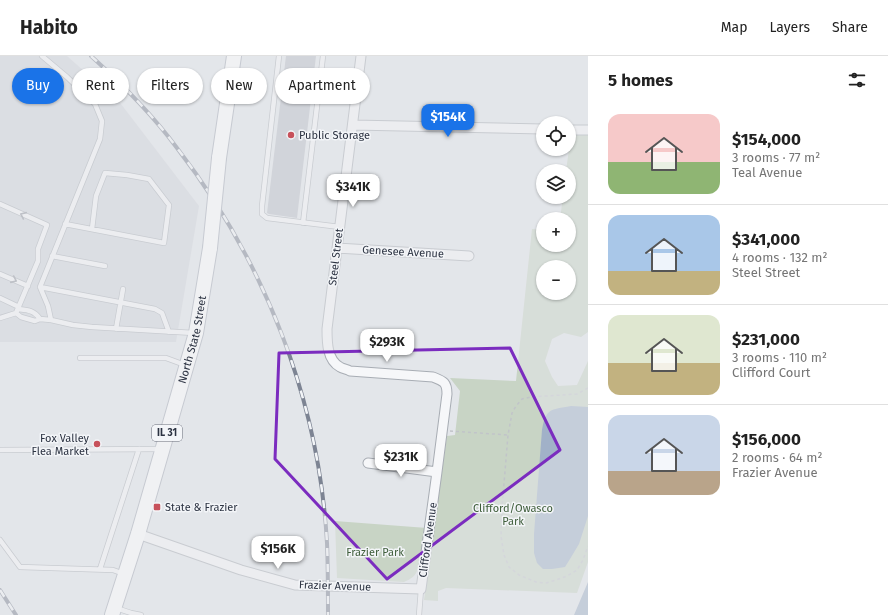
<!DOCTYPE html>
<html lang="en">
<head>
<meta charset="utf-8">
<style>
  :root { --surface:#fff; --page:#f2f2f2; --text:#222; --muted:#767676; --line:#e0e0e0; --accent:#1a73e8 }
  body { margin:0; font-family:"Fira Sans",sans-serif; background:var(--page); color:var(--text); height:100vh; display:flex; flex-direction:column; font-size:15px; white-space:nowrap }
  * { box-sizing:border-box; margin:0 }
  p { font-size:13px; color:var(--muted) }
  .icon { flex:none; width:22px; height:22px; fill:none; stroke:currentColor; stroke-width:2; stroke-linecap:round; stroke-linejoin:round }
  .map { position:relative; flex:1; overflow:hidden }
  .side { display:flex; flex-direction:column; background:var(--surface); width:300px }
  .side>* { flex:none }
  .hud { position:absolute; left:12px; top:12px; width:380px; height:36px; display:flex; gap:8px }
  .fabs { position:absolute; left:536px; top:60px; display:grid; gap:8px }
  .fabs a { display:grid; place-items:center; width:40px; height:40px; border-radius:50%; background:var(--surface); box-shadow:0 1px 3px #0004; font-size:20px }
  .price { position:absolute; translate:-50% -34px; padding:0 9px; border-radius:8px; background:#fff; color:#222; font-size:13px; line-height:26px; filter:drop-shadow(0 1px 2px #0008) }
  .price::after { content:''; position:absolute; left:50%; top:24px; width:12px; height:9px; margin-left:-6px; background:inherit; clip-path:polygon(0 0,100% 0,50% 100%) }
  .price.current { background:var(--accent); color:#fff }
  ul { padding:0; list-style:none }
  li { display:flex; align-items:center; gap:12px; height:100px; padding:0 20px }
  li+li { border-top:1px solid var(--line) }
  li span { display:grid; place-items:center; flex:none; width:112px; height:80px; border-radius:12px; color:#555 }
  li>.icon { margin-inline-start:auto }
  span .icon { width:48px; height:48px; fill:#fffc; stroke-width:1 }
  li b { font-size:17px }
  h2 { display:flex; justify-content:space-between; align-items:center; height:48px; padding:0 20px; font-size:17px }
  .tag { padding:0 14px; border-radius:18px; background:var(--surface); box-shadow:0 1px 3px #0004; font-size:14px; line-height:36px }
  .tag.current { background:var(--accent); color:#fff }
  header { display:flex; align-items:center; gap:24px; box-sizing:border-box; height:56px; padding:0 20px; background:var(--surface); border-bottom:1px solid var(--line) }
  header strong { font-size:19px }
  nav { display:flex; gap:22px; margin-inline-start:auto; font-size:14px }
  main { display:flex; flex:1; min-height:0 }
  .map>svg:first-child { display:block }
</style>
</head>
<body>
<header>
<strong>Habito</strong>
<nav><a>Map</a><a>Layers</a><a>Share</a></nav>
</header>
<main>
<div class="map">
<svg width="588" height="559" viewBox="0 0 588 559">
  <rect width="100%" height="100%" fill="#e3e6ea"/>
  <!-- built -->
  <path fill="#d1d5dc" d="M 0,0 L 67,0 L 121,48 L 199,150 L 176,286 L 0,286 Z"/>
  <!-- green -->
  <path fill="#c8d4c5" fill-rule="evenodd" d="M 571,79 L 588,79 L 588,276 L 581,281 L 564,277 L 552,283 L 545,305 L 552,321 L 558,330 L 577,329 L 588,305 L 588,506 L 577,537 L 446,532 L 438,535 L 438,545 L 424,544 L 447,380 L 455,379 L 460,335 L 450,322 L 516,325 L 532,173 L 543,174 L 543,189 L 569,189 L 569,163 L 560,163 L 563,141 L 569,141 L 569,115 L 566,115 ZM 543,211 L 569,211 L 569,237 L 543,237 Z
    M 335,465 L 427,472 L 422,512 L 418,512 C 416,520 411,523 404,526 L 337,522 Z"/>
  <!-- water -->
  <path fill="#a1b1c8" d="M 571,350 L 588,351 L 588,460 L 579,488 L 570,503 L 565,511 L 552,513 L 543,513 L 537,507 L 534,497 L 534,478 L 542,374 C 546,352 550,354 571,350 Z
    M 588,526 L 588,559 L 574,559 Z"/>
  <!-- building -->
  <path fill="#bbbfc7" d="M 286,0 L 316,0 L 297,162 L 269,158 L 267,157 Z"/>
  <g fill="none" stroke-linecap="round" stroke-linejoin="round">
    <!-- service casing -->
    <g stroke="#a8adb4" stroke-width="6">
      <path id="service" d="M 42,0 L 67,21 L 95,48 L 102,65 L 100,83 L 40,231 L 48,250 L 51,264 L 73,269 L 92,271 L 194,277
        M 279,0 L 262,150 L 262,158 L 267,162 L 340,171
        M 0,148 L 47,169 L 38,193 L 38,205 L 16,257 L 0,262
        M 303,167 L 323,0
        M 65,168 L 164,187 L 169,149 L 149,123 L 127,119 L 105,117 L 96,140 L 92,173
        M 52,200 L 105,210
        M 0,218 L 28,230
        M 40,231 L 155,253 L 162,257 L 169,276
        M 0,242 L 19,251
        M 18,253 C 27,254 34,254 40,263
        M 16,257 L 21,261 L 35,265 L 40,263 L 51,264
        M 116,273 L 123,233
        M 80,302 L 166,302 L 185,309
        M 0,394 L 161,393
        M 0,484 L 20,511 L 113,514 L 124,518
        M 100,513 L 139,393
        M 116,552 L 131,557 L 132,559
        M 131,557 L 141,559
        M 419,559 L 421,533"/>
    </g>
    <!-- minor casing -->
    <g stroke="#a8adb4" stroke-width="11">
      <path id="minor" d="M 353,69 L 543,73
        M 569,74 L 588,74
        M 337,192 L 469,200
        M 368,407 L 437,416
        M 138,478 L 241,514 L 295,529 L 421,533 L 437,416 L 447,338 C 447,326 443,325 433,321 L 350,315 C 347,313 343,313 340,311 C 327,304 327,286 327,273 L 361,0"/>
    </g>
    <!-- primary casing -->
    <g stroke="#a3a9b5" stroke-width="16">
      <g id="primary">
        <path d="M 219,102 L 234,0"/>
        <path id="s1" d="M 112,559 L 138,478 L 196,277 L 210,192"/>
      </g>
    </g>
    <!-- path -->
    <path stroke="#c1c4c9" stroke-width="1.5" stroke-dasharray="3 3" stroke-linecap="butt" d="M 588,332 L 577,338 L 531,341 L 522,343 L 516,350 L 512,357 L 508,379 L 502,452 L 501,480 L 504,499 L 509,511 L 519,519 L 536,526 L 546,527 L 556,524 L 567,520 L 577,514 L 583,504 L 588,490
      M 450,375 L 508,379"/>
    <!-- service -->
    <use href="#service" stroke="#f6f7f9" stroke-width="4.5"/>
    <!-- minor -->
    <use href="#minor" stroke="#f6f7f9" stroke-width="9"/>
    <!-- primary -->
    <use href="#primary" stroke="#fff" stroke-width="14"/>
    <!-- rail casing -->
    <g stroke="#7d8493" stroke-width="4">
      <path id="rail" d="M 91,0 C 122,28 152,58 177,92 C 264,205 319,343 327,487 C 328,511 328,535 328,559
        M 0,534 L 16,559"/>
    </g>
    <!-- rail -->
    <use href="#rail" stroke="#f3f5f8" stroke-width="2.5" stroke-dasharray="8" stroke-linecap="butt"/>
    <!-- primary-bridge casing -->
    <g stroke="#a3a9b5" stroke-width="16" stroke-linecap="butt">
      <path id="primary-bridge" d="M 210,192 L 219,102"/>
    </g>
    <!-- primary-bridge -->
    <use href="#primary-bridge" stroke="#fff" stroke-width="14"/>
  </g>
  <!-- one-way arrows -->
  <defs><path id="oneway-chevron" d="M-2-3.5L2.5 0L-2 3.5" fill="none" stroke-width="1.6" stroke-linecap="round" stroke-linejoin="round"/></defs>
  <g stroke="#91959e">
    <use href="#oneway-chevron" transform="translate(23 159) rotate(-156)"/>
    <use href="#oneway-chevron" transform="translate(14 224) rotate(24)"/>
  </g>
  <!-- marked area -->
  <path d="M0 0H588V559H0ZM 510,292 L 560,394 L 387,523 L 275,403 L 279,297 Z" fill="#e3e6ea" fill-opacity=".55" fill-rule="evenodd"/>
  <path fill="none" stroke="#7b2cbf" stroke-width="3" stroke-linejoin="round" d="M 510,292 L 560,394 L 387,523 L 275,403 L 279,297 Z"/>
  <!-- markers -->
  <g fill="#c7515b" stroke="#f3f5f8" stroke-width="1.5">
    <circle cx="291" cy="79" r="4"/>
    <circle cx="97" cy="388" r="4"/>
    <rect x="153" y="447" width="8" height="8" rx="2"/>
  </g>
  <g text-anchor="middle" dominant-baseline="central" stroke-width="3" stroke-linejoin="round" paint-order="stroke">
    <!-- shield labels -->
    <rect fill="#f3f5f8" stroke="#686d79" stroke-width="1" x="152" y="369" width="30" height="16" rx="3"/>
    <g font-size="10" font-weight="bold" fill="#2c3342">
      <text x="167" y="377">IL 31</text>
    </g>
    <!-- poi labels -->
    <g font-size="11" fill="#2c3342" stroke="#f3f5f8" text-anchor="start">
      <text x="299" y="79">Public Storage</text>
      <text x="89" y="382" text-anchor="end">Fox Valley<tspan x="89" dy="13">Flea Market</tspan></text>
      <text x="165" y="451">State &amp; Frazier</text>
    </g>
    <!-- street labels -->
    <g font-size="11" fill="#2c3342" stroke="#f3f5f8">
      <text transform="translate(403 196) rotate(3)">Genesee Avenue</text>
      <text transform="translate(336 201) rotate(-83)">Steel Street</text>
      <text stroke="none"><textPath href="#s1" startOffset="287">North State Street</textPath></text>
      <text transform="translate(428 484) rotate(-82)">Clifford Avenue</text>
      <text transform="translate(335 530) rotate(2)">Frazier Avenue</text>
    </g>
    <!-- park labels -->
    <g font-size="11" fill="#3e5d3a" stroke="#f3f5f8">
      <text x="513" y="452">Clifford/Owasco<tspan x="513" dy="13">Park</tspan></text>
      <text x="375" y="496">Frazier Park</text>
    </g>
  </g>
</svg>
<div class="fabs">
<a><svg class="icon" aria-label="locate" viewBox="0 0 24 24"><circle cx="12" cy="12" r="6"/><path d="M12 2v4M12 18v4M2 12h4M18 12h4"/></svg></a>
<a><svg class="icon" aria-label="layers" viewBox="0 0 24 24"><path d="M12 4l9 5-9 5-9-5zM3 14l9 5 9-5"/></svg></a>
<a>+</a>
<a>−</a>
</div>
<b class="price current" style="left:448px;top:82px">$154K</b>
<b class="price" style="left:353px;top:152px">$341K</b>
<b class="price" style="left:387px;top:307px">$293K</b>
<b class="price" style="left:401px;top:422px">$231K</b>
<b class="price" style="left:278px;top:514px">$156K</b>
<div class="hud">
<a class="tag current">Buy</a>
<a class="tag">Rent</a>
<a class="tag">Filters</a>
<a class="tag">New</a>
<a class="tag">Apartment</a>
</div>
</div>
<section class="side">
<h2>5 homes<svg class="icon" aria-label="filters" viewBox="0 0 24 24"><path d="M4 7h16M4 17h16"/><circle cx="9" cy="7" r="2"/><circle cx="15" cy="17" r="2"/></svg></h2>
<ul>
<li><span style="background:linear-gradient(#f6c9c9 60%,#8fb573 0)"><svg class="icon" aria-label="home" viewBox="0 0 24 24"><path d="M3 11l9-7 9 7M6 9v11h12V9"/></svg></span><div><b>$154,000</b><p>3 rooms · 77 m²</p><p>Teal Avenue</p></div></li>
<li><span style="background:linear-gradient(#a9c7e8 70%,#c2b280 0)"><svg class="icon" aria-label="home" viewBox="0 0 24 24"><path d="M3 11l9-7 9 7M6 9v11h12V9"/></svg></span><div><b>$341,000</b><p>4 rooms · 132 m²</p><p>Steel Street</p></div></li>
<li><span style="background:linear-gradient(#dfe7d0 60%,#c2b280 0)"><svg class="icon" aria-label="home" viewBox="0 0 24 24"><path d="M3 11l9-7 9 7M6 9v11h12V9"/></svg></span><div><b>$231,000</b><p>3 rooms · 110 m²</p><p>Clifford Court</p></div></li>
<li><span style="background:linear-gradient(#c9d6e8 70%,#b9a48a 0)"><svg class="icon" aria-label="home" viewBox="0 0 24 24"><path d="M3 11l9-7 9 7M6 9v11h12V9"/></svg></span><div><b>$156,000</b><p>2 rooms · 64 m²</p><p>Frazier Avenue</p></div></li>
</ul>
</section>
</main>
</body>
</html>
